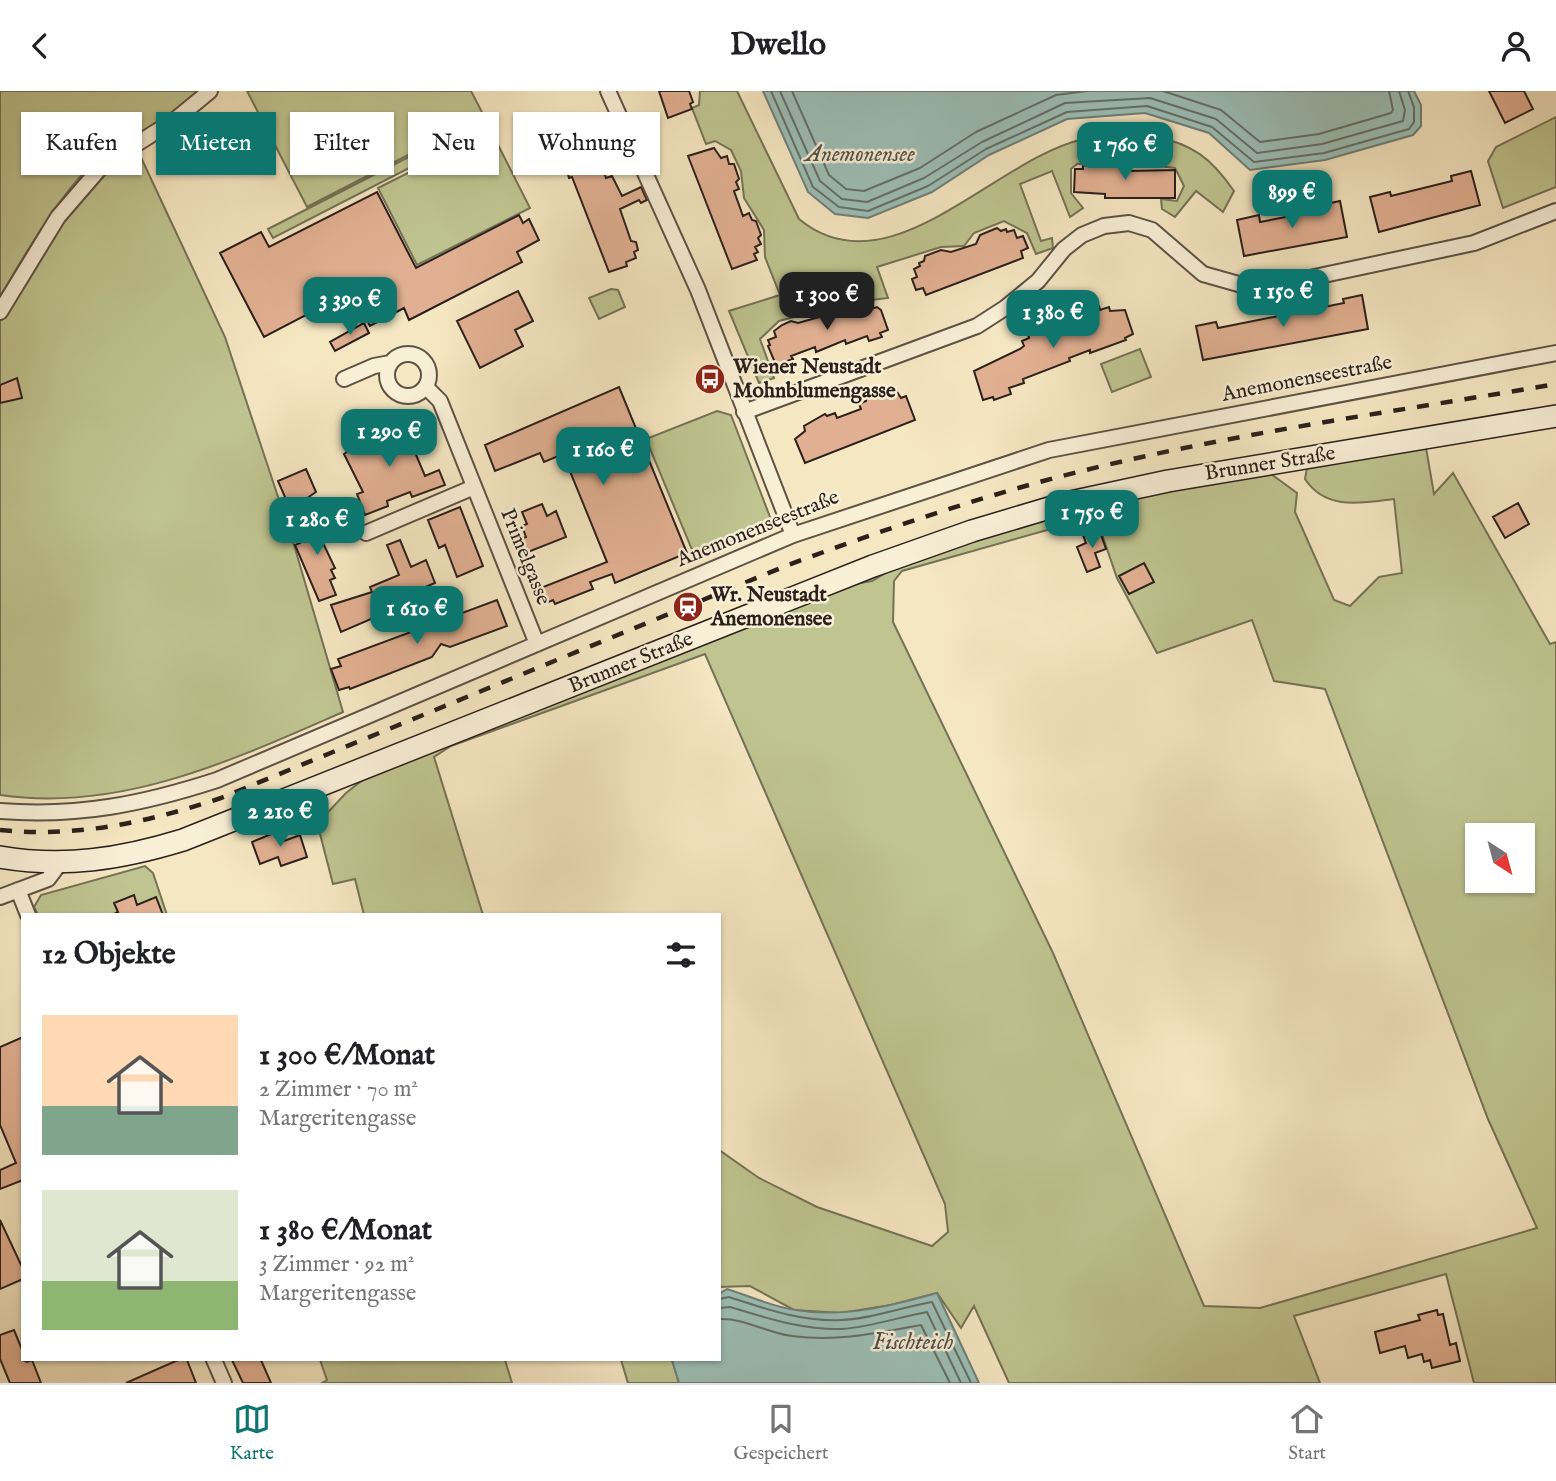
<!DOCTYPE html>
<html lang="de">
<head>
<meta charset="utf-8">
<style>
  :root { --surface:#fff; --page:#f6f6f6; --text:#202124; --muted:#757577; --line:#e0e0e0; --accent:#0f766e }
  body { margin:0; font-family:"IM FELL English",serif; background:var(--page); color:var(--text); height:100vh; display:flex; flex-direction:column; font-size:26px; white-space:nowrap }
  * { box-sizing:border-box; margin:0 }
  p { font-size:23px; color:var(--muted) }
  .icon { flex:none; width:38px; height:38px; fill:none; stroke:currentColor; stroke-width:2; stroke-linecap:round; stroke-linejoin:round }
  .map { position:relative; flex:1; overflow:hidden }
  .sheet { position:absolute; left:21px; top:822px; width:700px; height:448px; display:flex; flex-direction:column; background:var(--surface); border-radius:0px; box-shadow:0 2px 5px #0004 }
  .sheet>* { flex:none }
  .top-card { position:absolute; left:21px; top:21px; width:700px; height:63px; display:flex; gap:14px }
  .needle { width:46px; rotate:144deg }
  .buttons { position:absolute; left:1465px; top:732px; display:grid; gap:14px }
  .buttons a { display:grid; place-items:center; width:70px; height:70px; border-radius:0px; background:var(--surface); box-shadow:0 2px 5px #0004; font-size:35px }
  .price { position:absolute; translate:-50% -60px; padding:0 16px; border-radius:14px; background:var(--accent); color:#fff; font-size:23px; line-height:46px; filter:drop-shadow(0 2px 4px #0008) }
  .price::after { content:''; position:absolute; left:50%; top:42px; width:21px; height:16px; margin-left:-10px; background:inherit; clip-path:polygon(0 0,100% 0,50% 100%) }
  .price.active { background:#222; color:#fff }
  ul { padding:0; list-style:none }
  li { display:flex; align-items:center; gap:21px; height:175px; padding:0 21px }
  li span { display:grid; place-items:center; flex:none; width:196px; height:140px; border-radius:0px; color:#555 }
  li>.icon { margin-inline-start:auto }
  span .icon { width:84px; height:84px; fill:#fffc; stroke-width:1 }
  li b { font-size:30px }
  h2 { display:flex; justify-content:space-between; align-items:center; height:84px; padding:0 21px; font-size:30px }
  .tag { padding:0 24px; border-radius:0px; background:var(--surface); box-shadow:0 2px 5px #0004; font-size:24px; line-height:63px }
  .tag.active { background:var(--accent); color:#fff }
  header { display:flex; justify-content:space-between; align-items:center; height:91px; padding:0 21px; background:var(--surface); font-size:32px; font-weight:800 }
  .menu { display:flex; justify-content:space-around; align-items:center; height:98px; border-top:2px solid var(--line); background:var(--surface); font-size:19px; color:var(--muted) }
  .menu a { display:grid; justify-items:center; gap:4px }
  .menu .active { color:var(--accent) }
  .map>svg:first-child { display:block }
</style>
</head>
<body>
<header><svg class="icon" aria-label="back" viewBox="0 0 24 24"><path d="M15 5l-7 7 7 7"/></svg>Dwello<svg class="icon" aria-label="person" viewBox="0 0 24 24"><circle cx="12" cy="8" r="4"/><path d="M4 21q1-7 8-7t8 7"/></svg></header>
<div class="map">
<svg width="1556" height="1292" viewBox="0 0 1556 1292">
  <rect width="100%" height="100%" fill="#f5e7c2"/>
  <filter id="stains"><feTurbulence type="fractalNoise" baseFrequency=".00286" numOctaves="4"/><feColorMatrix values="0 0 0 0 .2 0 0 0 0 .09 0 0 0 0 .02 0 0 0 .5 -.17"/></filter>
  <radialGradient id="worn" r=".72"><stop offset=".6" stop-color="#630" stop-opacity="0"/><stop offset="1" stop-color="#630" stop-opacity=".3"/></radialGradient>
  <!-- green -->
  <path fill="#bfc490" stroke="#757256" stroke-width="2" fill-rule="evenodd" d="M 0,0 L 204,0 C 183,17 162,34 138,46 C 131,49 124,50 117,53 C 74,77 25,163 0,206 Z
    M 247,0 L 471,0 L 484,25 L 307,116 Z
    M 700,0 L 737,0 L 799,128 C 889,203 995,67 1084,48 C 1106,43 1131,41 1153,45 C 1193,53 1211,67 1234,100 L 1223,121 L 1196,100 L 1175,126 L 1162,118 L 1161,108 L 1177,110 L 1184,95 L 1175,77 L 1123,71 L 1077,73 L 1071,78 L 1071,102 L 1083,117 L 1070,126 L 1052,80 L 1020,93 L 1041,150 L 1052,147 L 1053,157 L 1036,163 L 1027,142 L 1004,130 L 974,142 L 964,155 L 941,156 L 877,176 L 888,207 L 847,212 L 779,230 L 760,248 L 774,287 L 759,292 L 729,220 L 780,204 L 765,166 L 764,139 L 744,107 L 741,80 L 731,59 L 715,50 L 706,53 L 692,17 L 699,14 Z
    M 1556,26 L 1556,96 L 1503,117 L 1488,70 L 1496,56 Z
    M 485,27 L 489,36 L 273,147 L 268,138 Z
    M 491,40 L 530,117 L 417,174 L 378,97 Z
    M 138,60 L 225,246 L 294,454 L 343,621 C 235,668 121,722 0,704 L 0,228 L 60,131 L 105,82 Z
    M 611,198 L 618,199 L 625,216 L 599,228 L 589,207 Z
    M 1140,258 L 1151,286 L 1112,301 L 1101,273 Z
    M 717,320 L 731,324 L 770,426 L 766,436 L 695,466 L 646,348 Z
    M 1426,357 L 1434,403 L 1453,382 L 1550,553 L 1556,551 L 1556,1292 L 1474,1292 L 1446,1183 L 1294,1225 L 1320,1292 L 1009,1292 L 974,1215 L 961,1237 L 937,1202 L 891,1214 L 841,1222 L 794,1219 L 750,1195 L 719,1196 L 719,1059 L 759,1087 L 817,1116 L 932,1155 L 948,1141 L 945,1113 L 705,563 L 451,655 L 434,666 L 483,824 L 364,824 L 355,788 L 333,793 L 320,743 L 312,738 L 346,702 L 369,684 L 843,495 L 872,490 L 903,472 L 1038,428 L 1062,428 L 1065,434 L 902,480 L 894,490 L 893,531 L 1053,862 L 1204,1215 L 1260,1217 L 1537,1137 L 1488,1028 L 1325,598 L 1274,590 L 1252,529 L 1157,562 L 1117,487 L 1094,420 L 1124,407 L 1267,380 L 1297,402 L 1295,421 L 1334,509 L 1350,515 L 1379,486 L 1402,482 L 1394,408 C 1362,412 1326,420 1305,388 L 1307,377 ZM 1477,744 L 1522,744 L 1522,789 L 1477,789 Z
    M 145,775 L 153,782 L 167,824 L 38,824 L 34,816 L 41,804 Z
    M 320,1269 L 505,1269 L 512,1292 L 322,1292 L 327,1289 Z
    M 621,1269 L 672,1269 L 679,1292 L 628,1292 Z"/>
  <!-- water -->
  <path fill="#9cbfb7" stroke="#6f7f79" stroke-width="2" d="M 763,0 L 1414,0 L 1421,14 L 1421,35 L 1413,44 L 1325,69 L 1250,79 L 1209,42 L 1145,22 L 1067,28 L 989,64 L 932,101 L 868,127 L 835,123 L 808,101 Z
    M 727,1198 C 749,1205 773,1216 796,1219 C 844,1227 891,1215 937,1202 L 979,1292 L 679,1292 L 672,1269 L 719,1269 L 719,1203 Z"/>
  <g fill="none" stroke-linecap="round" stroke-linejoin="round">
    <!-- shore -->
    <path stroke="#647069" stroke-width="2" d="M 771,0 L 813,96 L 839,116 L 868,120 L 928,95 L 986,58 L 1067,21 L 1147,15 L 1212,36 L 1254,71 L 1324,62 L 1409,38 L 1414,31 L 1414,16 L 1408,0
      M 780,0 L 820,90 L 842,108 L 867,111 L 924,87 L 982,51 L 1065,12 L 1150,7 L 1216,28 L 1257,62 L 1322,53 L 1403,30 L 1405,19 L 1399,0
      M 792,0 L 829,84 L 846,98 L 864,100 L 920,77 L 976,41 L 1056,4 L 1087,0
      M 1163,0 L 1221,19 L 1260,51 L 1319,43 L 1391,22 L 1393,19 L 1389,0
      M 719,1208 L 729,1206 C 766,1218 802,1231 841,1229 C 872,1228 902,1216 932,1211 L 971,1292
      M 719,1217 L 730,1216 C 767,1227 802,1239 842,1238 C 871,1236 899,1226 927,1221 L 961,1292
      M 719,1228 C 745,1227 767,1242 792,1245 C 838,1251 877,1242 921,1234 L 950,1292"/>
  </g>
  <!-- building -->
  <path fill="#e1b092" stroke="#2b201b" stroke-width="2" d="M 659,0 L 689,0 L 693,11 L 690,13 L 692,18 L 668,27 Z
    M 1489,0 L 1524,0 L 1533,18 L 1505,32 Z
    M 582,39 L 585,49 L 589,47 L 599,82 L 604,81 L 606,87 L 612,85 L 622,105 L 641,96 L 647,109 L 641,112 L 639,109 L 620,118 L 631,150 L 636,151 L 638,159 L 634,161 L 636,167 L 626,171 L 627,175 L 609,181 L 572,86 L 569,87 L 562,62 L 556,64 L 550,48 Z
    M 714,57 L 721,67 L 727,65 L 729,73 L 734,73 L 739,88 L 736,91 L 739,98 L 734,100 L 743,125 L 749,122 L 752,129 L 756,130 L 761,144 L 758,147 L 761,153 L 755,156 L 758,161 L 754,163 L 757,169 L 732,178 L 688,65 Z
    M 1083,74 L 1128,75 L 1128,80 L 1175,79 L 1175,107 L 1105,107 L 1105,103 L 1074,101 L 1075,78 L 1083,78 Z
    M 1471,80 L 1480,114 L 1379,141 L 1370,106 L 1390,101 L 1391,105 L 1452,90 L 1451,85 Z
    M 377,101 L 416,177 L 519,124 L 523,132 L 529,128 L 539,149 L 517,161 L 522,171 L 409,229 L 404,217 L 370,235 L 357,210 L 328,225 L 323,215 L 264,246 L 220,162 L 261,141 L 269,156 Z
    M 1340,110 L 1347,146 L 1244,165 L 1237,129 L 1259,124 L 1260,131 L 1322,119 L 1321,114 Z
    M 997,137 L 1001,140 L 1006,138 L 1007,141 L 1014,139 L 1017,147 L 1023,145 L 1028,157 L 1021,160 L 1023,167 L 926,204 L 923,197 L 916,199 L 912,188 L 917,186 L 914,178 L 920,175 L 919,172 L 924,170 L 925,165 L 941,159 L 951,161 L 976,153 L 980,144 Z
    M 518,200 L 533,230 L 515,239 L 523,255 L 480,277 L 457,230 Z
    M 1362,204 L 1368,238 L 1203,269 L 1196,235 L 1216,231 L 1218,237 L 1344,212 L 1343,208 Z
    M 866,213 L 868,219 L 877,216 L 881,219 L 888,239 L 880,242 L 882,246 L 869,250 L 867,245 L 846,253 L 845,249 L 816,261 L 815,256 L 791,265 L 793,268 L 776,274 L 768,255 L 770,254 L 768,249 L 776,246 L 774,240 L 782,234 L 791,230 L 798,232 Z
    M 1099,215 L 1100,219 L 1109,216 L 1110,220 L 1125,219 L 1133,243 L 1125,247 L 1126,249 L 1090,262 L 1090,259 L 1069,267 L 1070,270 L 1023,288 L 1024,292 L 1009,297 L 1011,303 L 994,309 L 993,306 L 983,309 L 974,280 L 1020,258 L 1024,255 L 1022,250 L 1029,247 L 1028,242 L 1043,236 L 1044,240 L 1052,237 L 1054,241 L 1080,232 L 1078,227 L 1085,225 L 1084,221 Z
    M 364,232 L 369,242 L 335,260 L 330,251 Z
    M 17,287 L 22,307 L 0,312 L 0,294 Z
    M 893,295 L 901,307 L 906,305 L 915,329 L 805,372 L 795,348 L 805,340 L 804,335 L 825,323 L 827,325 L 835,322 L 837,327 L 861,318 L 859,313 L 866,310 L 867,306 Z
    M 619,296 L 687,462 L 615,492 L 612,483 L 590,491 L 593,498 L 555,513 L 553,509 L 544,513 L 538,498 L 607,471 L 563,363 L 544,371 L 540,362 L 495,380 L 485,354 Z
    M 414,334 L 423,355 L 414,359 L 425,385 L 439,379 L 445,394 L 412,406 L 410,401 L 387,410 L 388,415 L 365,424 L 357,403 L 363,401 L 344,363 L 347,361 L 344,354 L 372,342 L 376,350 Z
    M 306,378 L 316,401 L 297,414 L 295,410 L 288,413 L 278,390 Z
    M 1518,412 L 1529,433 L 1505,447 L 1493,426 Z
    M 542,413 L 547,425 L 556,420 L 566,446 L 523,463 L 518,449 L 526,446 L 522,435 L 527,433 L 522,421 Z
    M 460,416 L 483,475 L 457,486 L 445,454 L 439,457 L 428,429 Z
    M 324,426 L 333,445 L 322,450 L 335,477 L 331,479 L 335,487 L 330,489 L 336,504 L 319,510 L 295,454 L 300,452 L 295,439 Z
    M 1099,438 L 1106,458 L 1095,462 L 1100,476 L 1087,481 L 1077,456 L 1086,452 L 1083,444 Z
    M 400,449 L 411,476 L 426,469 L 435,492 L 416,500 L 421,513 L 410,517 L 408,512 L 341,541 L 331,514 L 372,501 L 370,496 L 399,484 L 387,454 Z
    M 1144,472 L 1154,491 L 1129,503 L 1119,485 Z
    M 497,509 L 507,535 L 450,556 L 441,553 L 432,566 L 350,598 L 349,596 L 339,599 L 331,578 L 341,575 L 338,568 Z
    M 281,739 L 284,750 L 300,744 L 307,766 L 281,775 L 278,766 L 260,773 L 252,751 Z
    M 134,804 L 137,814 L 156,806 L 163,824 L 112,824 L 118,821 L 114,812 Z
    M 23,946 L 23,1089 L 0,1098 L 0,1079 L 16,1072 L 0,1034 L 0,956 Z
    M 0,1129 L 23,1178 L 23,1188 L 0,1198 Z
    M 1437,1219 L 1438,1224 L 1443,1223 L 1450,1254 L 1456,1252 L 1460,1270 L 1432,1277 L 1430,1269 L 1424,1271 L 1422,1263 L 1408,1267 L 1405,1255 L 1380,1262 L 1375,1241 L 1420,1229 L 1418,1224 Z
    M 14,1239 L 23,1261 L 23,1269 L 27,1271 L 32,1269 L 41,1292 L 10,1292 L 0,1268 L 0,1244 Z
    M 178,1269 L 187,1269 L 196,1292 L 126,1292 Z
    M 232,1269 L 261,1269 L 271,1292 L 243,1292 Z"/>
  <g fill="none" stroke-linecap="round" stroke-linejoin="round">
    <!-- minor casing -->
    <g stroke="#5e5245" stroke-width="18">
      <path id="minor" d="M 608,0 L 698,199 L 793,444
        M 0,221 L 58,126 L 102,75 L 176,28 L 210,0
        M387 284a21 21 0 1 1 42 0a21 21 0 1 1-42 0Z
        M 344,288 L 374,275 L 390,272
        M 426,296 L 440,310 L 537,553
        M 744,321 L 977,235 L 1005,217 L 1038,190 L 1064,158 L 1082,144 L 1104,135 L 1129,132 L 1152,139 L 1203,183 L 1242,194 L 1291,191 L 1474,152 L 1556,120
        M 366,442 L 474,396
        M 0,720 C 79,726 143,713 217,689 L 793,444 L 1049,359 L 1556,262
        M 18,799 L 28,824
        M 0,806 L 48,788 L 60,772
        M 214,1269 L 224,1292"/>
    </g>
    <!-- secondary casing -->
    <g stroke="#2b201b" stroke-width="24">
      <path id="secondary" d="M 0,766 C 64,777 121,768 183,749 L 873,475 L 972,440 L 1066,412 L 1168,390 L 1556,325"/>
    </g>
    <!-- minor -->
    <use href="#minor" stroke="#f8efd7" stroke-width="14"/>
    <!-- secondary -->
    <use href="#secondary" stroke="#f8efd7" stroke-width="21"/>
    <!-- rail -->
    <path stroke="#2b201b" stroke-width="4.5" stroke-dasharray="12 12" stroke-linecap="butt" d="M 0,739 C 76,747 149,731 221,707 L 788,474 C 886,438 984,404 1086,379 C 1240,341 1400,320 1556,293"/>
  </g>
  <!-- icons -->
  <defs>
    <g id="bus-disc" transform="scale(1.575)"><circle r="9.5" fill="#8f2418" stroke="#f8efd7"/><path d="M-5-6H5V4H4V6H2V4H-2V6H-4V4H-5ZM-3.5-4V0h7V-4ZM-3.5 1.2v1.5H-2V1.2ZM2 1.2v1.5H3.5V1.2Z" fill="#fff"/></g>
    <g id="station-disc" transform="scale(1.575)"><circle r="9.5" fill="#8f2418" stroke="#f8efd7"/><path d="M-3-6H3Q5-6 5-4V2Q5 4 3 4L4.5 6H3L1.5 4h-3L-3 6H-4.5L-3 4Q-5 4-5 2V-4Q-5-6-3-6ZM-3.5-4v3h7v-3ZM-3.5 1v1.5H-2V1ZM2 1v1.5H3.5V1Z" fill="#fff"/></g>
  </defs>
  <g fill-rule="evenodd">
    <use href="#bus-disc" x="710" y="288"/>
    <use href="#station-disc" x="688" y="516"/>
  </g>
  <g text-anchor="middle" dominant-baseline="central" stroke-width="5" stroke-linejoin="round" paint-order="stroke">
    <!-- poi labels -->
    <g font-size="21" font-weight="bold" fill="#2b201b" stroke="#f8efd7" text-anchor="start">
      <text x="733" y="276">Wiener Neustadt<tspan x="733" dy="24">Mohnblumengasse</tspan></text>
      <text x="711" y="504">Wr. Neustadt<tspan x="711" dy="24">Anemonensee</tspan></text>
    </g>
    <!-- street labels -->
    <g font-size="21" fill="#2b201b" stroke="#f8efd7">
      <text transform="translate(1307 288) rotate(-11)">Anemonenseestraße</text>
      <text transform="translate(1270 373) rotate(-9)">Brunner Straße</text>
      <text transform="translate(758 438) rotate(-22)">Anemonenseestraße</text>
      <text transform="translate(525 466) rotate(68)">Primelgasse</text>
      <text transform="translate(631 572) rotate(-22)">Brunner Straße</text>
    </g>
    <!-- water labels -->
    <g font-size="23" font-style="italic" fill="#4d504a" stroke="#f8efd7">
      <text x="860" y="63">Anemonensee</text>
      <text x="913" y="1251">Fischteich</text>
    </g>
  </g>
  <rect width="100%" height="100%" filter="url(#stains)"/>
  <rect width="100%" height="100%" fill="url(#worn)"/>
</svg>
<div class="buttons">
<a><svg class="needle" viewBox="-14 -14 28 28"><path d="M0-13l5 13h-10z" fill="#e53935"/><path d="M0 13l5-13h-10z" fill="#757577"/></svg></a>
</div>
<b class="price" style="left:1125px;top:91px">1 760 €</b>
<b class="price" style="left:1292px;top:139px">899 €</b>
<b class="price" style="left:1283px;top:238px">1 150 €</b>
<b class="price active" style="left:827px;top:241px">1 300 €</b>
<b class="price" style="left:350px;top:246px">3 390 €</b>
<b class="price" style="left:1053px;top:259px">1 380 €</b>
<b class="price" style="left:389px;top:378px">1 290 €</b>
<b class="price" style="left:603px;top:396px">1 160 €</b>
<b class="price" style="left:1092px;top:459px">1 750 €</b>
<b class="price" style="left:317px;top:466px">1 280 €</b>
<b class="price" style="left:417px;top:555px">1 610 €</b>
<b class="price" style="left:280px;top:758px">2 210 €</b>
<div class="top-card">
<a class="tag">Kaufen</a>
<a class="tag active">Mieten</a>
<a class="tag">Filter</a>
<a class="tag">Neu</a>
<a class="tag">Wohnung</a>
</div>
<section class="sheet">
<h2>12 Objekte<svg class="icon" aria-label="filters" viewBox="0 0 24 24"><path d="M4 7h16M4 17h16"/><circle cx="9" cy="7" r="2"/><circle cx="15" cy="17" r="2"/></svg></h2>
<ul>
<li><span style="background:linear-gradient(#ffd9b3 65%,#7fa58c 0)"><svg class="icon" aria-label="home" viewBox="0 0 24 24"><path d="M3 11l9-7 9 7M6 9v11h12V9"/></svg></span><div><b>1 300 €/Monat</b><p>2 Zimmer · 70 m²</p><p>Margeritengasse</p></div></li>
<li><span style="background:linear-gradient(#dfe7d0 65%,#8fb573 0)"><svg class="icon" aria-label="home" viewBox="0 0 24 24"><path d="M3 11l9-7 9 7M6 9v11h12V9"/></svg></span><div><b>1 380 €/Monat</b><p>3 Zimmer · 92 m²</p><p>Margeritengasse</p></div></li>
</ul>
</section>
</div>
<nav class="menu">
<a class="active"><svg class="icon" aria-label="map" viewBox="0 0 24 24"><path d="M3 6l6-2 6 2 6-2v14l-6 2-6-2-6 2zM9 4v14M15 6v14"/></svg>Karte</a>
<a><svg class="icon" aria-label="saved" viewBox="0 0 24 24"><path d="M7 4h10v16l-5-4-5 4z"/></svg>Gespeichert</a>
<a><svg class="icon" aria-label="home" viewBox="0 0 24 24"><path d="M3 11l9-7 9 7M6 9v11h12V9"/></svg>Start</a>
</nav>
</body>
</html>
